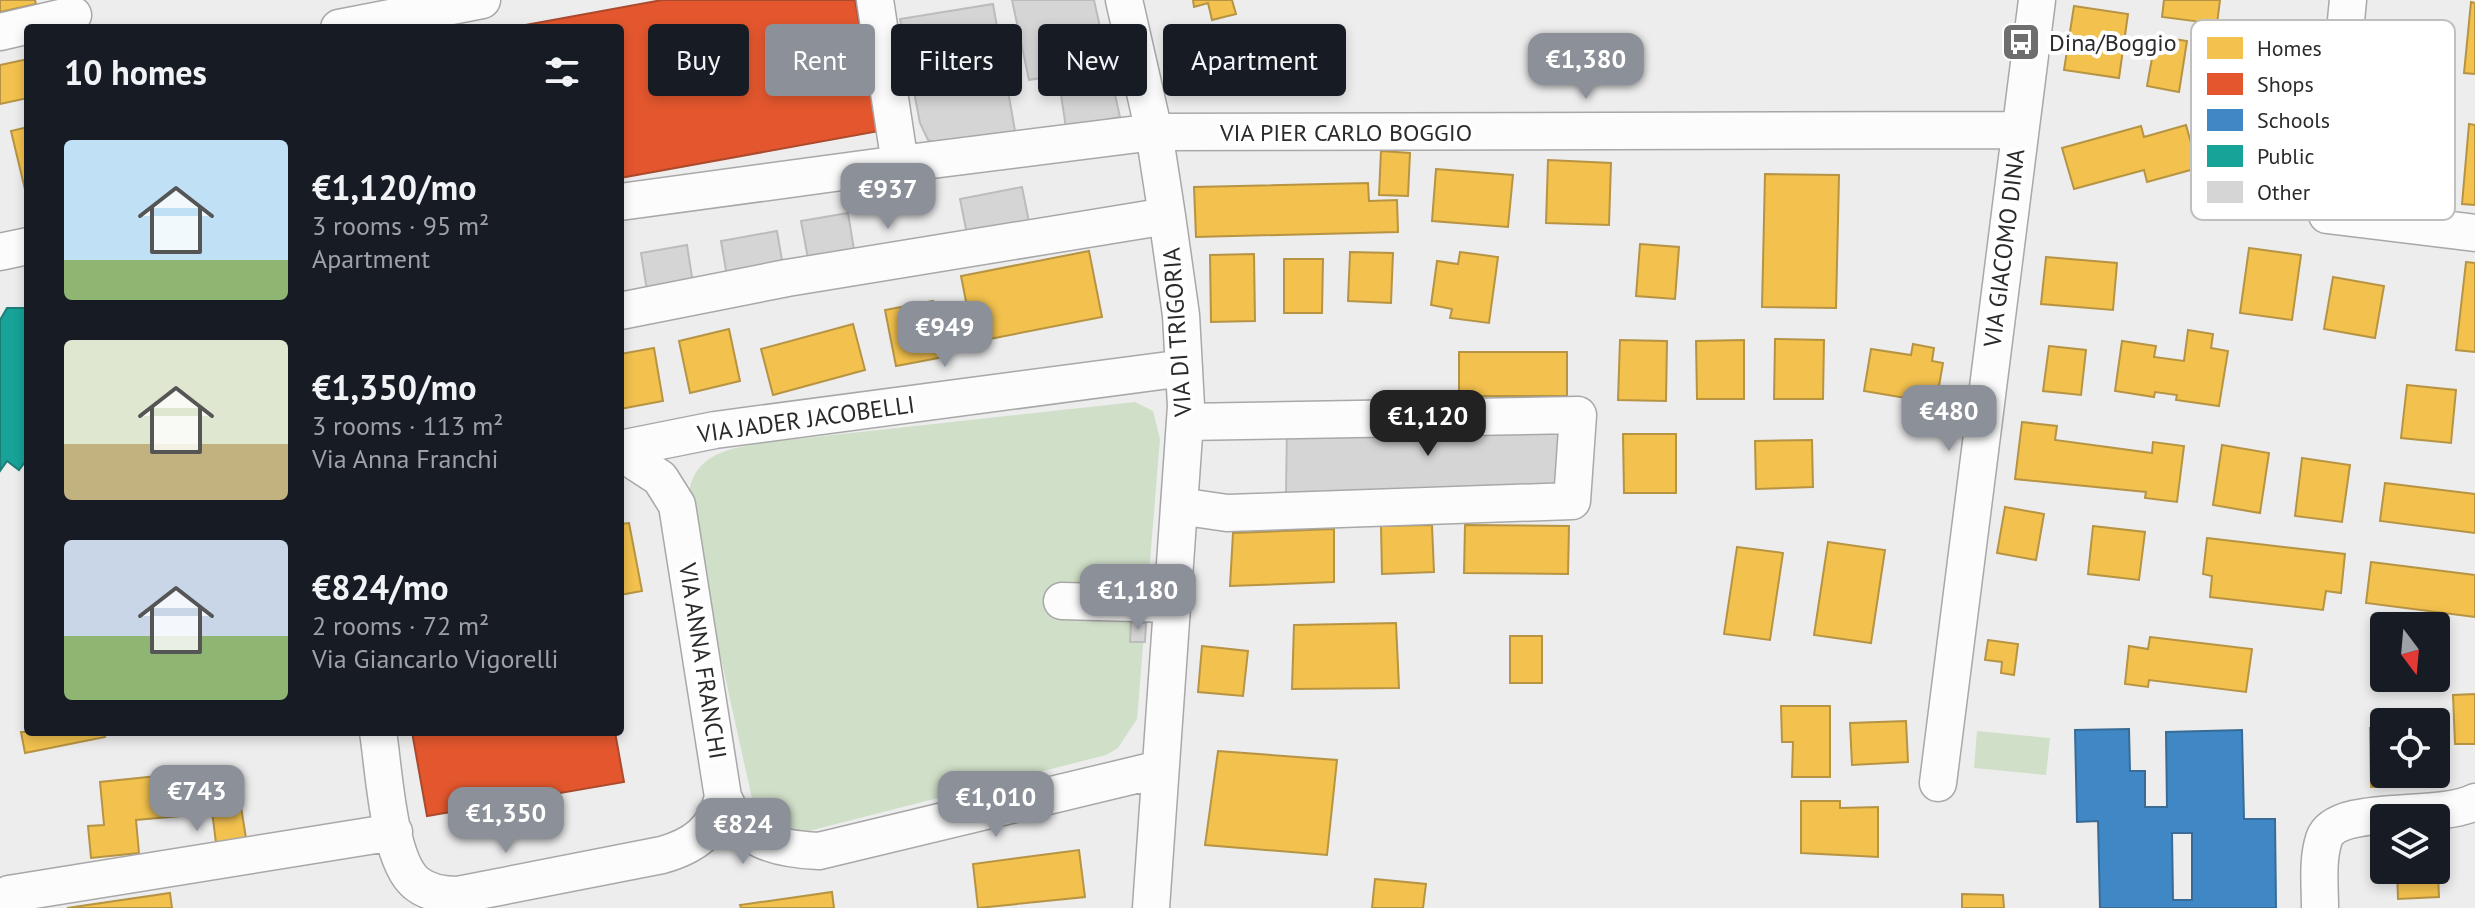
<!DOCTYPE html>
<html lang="en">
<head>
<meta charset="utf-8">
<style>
  :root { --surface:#171b24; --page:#242831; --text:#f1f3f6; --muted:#9ea1a6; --accent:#8c9099 }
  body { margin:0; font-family:"PT Sans",sans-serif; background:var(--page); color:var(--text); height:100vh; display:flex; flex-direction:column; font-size:30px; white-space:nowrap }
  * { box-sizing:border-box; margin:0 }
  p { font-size:26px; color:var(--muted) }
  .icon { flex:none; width:44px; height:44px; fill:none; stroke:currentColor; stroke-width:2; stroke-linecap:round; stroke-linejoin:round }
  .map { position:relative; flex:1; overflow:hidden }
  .panel { position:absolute; left:24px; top:24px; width:600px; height:712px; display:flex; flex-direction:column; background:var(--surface); border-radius:8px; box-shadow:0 4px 12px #0003 }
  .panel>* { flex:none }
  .guide { position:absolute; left:648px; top:24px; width:760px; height:72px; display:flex; gap:16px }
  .needle { width:52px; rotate:164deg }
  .tools { position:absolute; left:2370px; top:612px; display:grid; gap:16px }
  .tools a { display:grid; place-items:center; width:80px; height:80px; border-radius:8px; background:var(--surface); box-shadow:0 4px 12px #0003; font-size:40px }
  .price { position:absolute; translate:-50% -68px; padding:0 18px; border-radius:16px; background:var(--accent); color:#fff; font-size:26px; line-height:52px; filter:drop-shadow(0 2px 4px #0008) }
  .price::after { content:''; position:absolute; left:50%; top:48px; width:24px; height:18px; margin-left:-12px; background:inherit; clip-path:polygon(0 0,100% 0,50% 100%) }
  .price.on { background:#222; color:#fff }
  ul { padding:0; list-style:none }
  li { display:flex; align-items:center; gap:24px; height:200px; padding:0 40px }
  li span { display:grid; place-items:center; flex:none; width:224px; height:160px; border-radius:8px; color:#555 }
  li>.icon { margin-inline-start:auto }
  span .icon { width:96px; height:96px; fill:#fffc; stroke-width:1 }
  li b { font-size:34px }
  h2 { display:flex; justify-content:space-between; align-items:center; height:96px; padding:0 40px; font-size:34px }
  .pill { padding:0 28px; border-radius:8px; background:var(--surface); box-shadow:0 4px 12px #0003; font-size:28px; line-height:72px }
  .pill.on { background:var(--accent); color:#fff }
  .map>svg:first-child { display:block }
</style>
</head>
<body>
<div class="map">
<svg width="2475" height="908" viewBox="0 0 2475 908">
  <rect width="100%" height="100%" fill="#ededee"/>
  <!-- green -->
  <path fill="#d0dfc8" d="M 1135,402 L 1153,411 L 1160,439 L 1137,719 L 1118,748 L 1106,755 L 805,832 L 778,823 L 753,803 L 688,509 C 687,454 725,449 769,442 Z
    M 1977,731 L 2050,738 L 2046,775 L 1974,768 Z"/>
  <!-- water -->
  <path fill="#72c4d4" d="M 1238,27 L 1250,66 L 1234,72 L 1221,32 Z"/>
  <!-- homes -->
  <path fill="#f2c14e" stroke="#b69443" stroke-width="2" d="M 0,0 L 35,0 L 36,4 L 0,12 Z
    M 1193,0 L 1232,0 L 1236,14 L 1212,20 L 1208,3 L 1194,7 Z
    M 2164,0 L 2220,0 L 2217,24 L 2162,17 Z
    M 2471,2 L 2475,3 L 2475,74 L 2464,73 Z
    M 2074,6 L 2128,14 L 2119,78 L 2064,70 Z
    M 2156,36 L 2187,41 L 2179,92 L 2147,86 Z
    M 28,59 L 28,98 L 0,104 L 0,65 Z
    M 2469,124 L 2475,125 L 2475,205 L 2462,204 Z
    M 2186,125 L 2198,168 L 2147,182 L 2144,170 L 2074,189 L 2062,148 L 2141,126 L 2144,137 Z
    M 28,127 L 28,202 L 11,131 Z
    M 1381,151 L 1410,153 L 1408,196 L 1379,195 Z
    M 1548,160 L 1611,163 L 1609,225 L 1546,223 Z
    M 1436,169 L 1513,175 L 1508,227 L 1432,221 Z
    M 1765,174 L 1839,175 L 1836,308 L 1762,307 Z
    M 1368,183 L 1369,201 L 1397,200 L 1398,232 L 1196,237 L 1194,187 Z
    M 1640,244 L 1679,247 L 1675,299 L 1636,296 Z
    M 2249,248 L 2301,255 L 2292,320 L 2240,313 Z
    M 1089,251 L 1102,317 L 974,342 L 961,276 Z
    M 1350,252 L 1393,253 L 1391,303 L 1348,301 Z
    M 1460,252 L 1498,257 L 1489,323 L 1450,318 L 1452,309 L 1431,305 L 1437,261 L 1458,264 Z
    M 1254,254 L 1255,321 L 1211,322 L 1210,255 Z
    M 2046,257 L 2117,263 L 2113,310 L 2041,304 Z
    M 1284,259 L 1323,259 L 1322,313 L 1284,313 Z
    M 2466,262 L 2475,263 L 2475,352 L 2456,350 Z
    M 2333,277 L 2384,286 L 2375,338 L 2324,329 Z
    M 933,301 L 944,357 L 896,366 L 885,310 Z
    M 853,324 L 865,370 L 773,395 L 761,349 Z
    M 729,329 L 740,381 L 690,393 L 679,341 Z
    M 2188,330 L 2213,334 L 2211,348 L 2228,351 L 2219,406 L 2176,400 L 2177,395 L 2155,392 L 2154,397 L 2115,391 L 2122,341 L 2156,346 L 2154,357 L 2184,361 Z
    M 1775,339 L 1824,340 L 1823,399 L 1774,399 Z
    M 1620,340 L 1667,341 L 1666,401 L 1618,400 Z
    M 1744,340 L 1744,399 L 1697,399 L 1696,341 Z
    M 1913,344 L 1934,348 L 1932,361 L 1943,363 L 1936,403 L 1864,391 L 1871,349 L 1911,355 Z
    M 2049,346 L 2086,350 L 2081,395 L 2043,391 Z
    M 654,348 L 663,401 L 620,409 L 620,354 Z
    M 1459,352 L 1567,352 L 1567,396 L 1459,396 Z
    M 2407,385 L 2456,390 L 2451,443 L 2401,438 Z
    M 2022,422 L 2057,426 L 2055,440 L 2152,453 L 2153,442 L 2184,446 L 2177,502 L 2145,498 L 2146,492 L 2015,479 Z
    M 1623,434 L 1676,434 L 1676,493 L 1624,493 Z
    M 1812,440 L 1813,487 L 1756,489 L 1755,441 Z
    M 2222,445 L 2269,453 L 2260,513 L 2213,505 Z
    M 2302,458 L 2350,465 L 2342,522 L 2295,516 Z
    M 2385,483 L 2475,494 L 2475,533 L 2380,521 Z
    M 2005,507 L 2044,514 L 2036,560 L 1997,553 Z
    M 629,523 L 642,591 L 620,595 L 620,524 Z
    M 1432,525 L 1434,572 L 1382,574 L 1381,526 Z
    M 1465,525 L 1569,526 L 1568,574 L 1464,573 Z
    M 2093,526 L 2145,532 L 2139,580 L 2088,574 Z
    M 1334,529 L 1334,582 L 1230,586 L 1233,533 Z
    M 2207,538 L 2345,554 L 2341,593 L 2326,591 L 2323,610 L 2210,597 L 2212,576 L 2203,574 Z
    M 1828,542 L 1885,550 L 1871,643 L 1814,635 Z
    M 1737,547 L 1783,553 L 1770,640 L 1724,634 Z
    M 2371,562 L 2475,575 L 2475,617 L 2366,603 Z
    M 1396,623 L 1399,688 L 1292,689 L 1294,625 Z
    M 1510,636 L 1542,636 L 1542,683 L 1510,683 Z
    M 2150,637 L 2252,649 L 2246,692 L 2149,680 L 2148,687 L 2125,684 L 2129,646 L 2148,649 Z
    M 1988,640 L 2018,644 L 2014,675 L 2001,673 L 2002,662 L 1985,660 Z
    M 1202,646 L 1248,651 L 1243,696 L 1198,692 Z
    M 2475,694 L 2475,744 L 2455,744 L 2453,695 Z
    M 1781,706 L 1830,706 L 1830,777 L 1792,777 L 1793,742 L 1782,742 Z
    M 1906,721 L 1908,762 L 1852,765 L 1850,723 Z
    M 2370,728 L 2384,728 L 2384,774 L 2417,774 L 2417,786 L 2371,787 Z
    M 21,732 L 104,732 L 105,737 L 25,753 Z
    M 1218,751 L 1337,760 L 1327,855 L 1205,845 Z
    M 186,773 L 191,815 L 136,820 L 139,853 L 91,858 L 88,826 L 104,825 L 100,782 Z
    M 1801,801 L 1840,801 L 1840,808 L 1878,807 L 1878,857 L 1801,853 Z
    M 241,807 L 246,838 L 216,843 L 212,811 Z
    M 1079,850 L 1085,897 L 978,908 L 973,864 Z
    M 2437,852 L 2439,897 L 2398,899 L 2397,870 L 2436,870 Z
    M 1375,879 L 1426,884 L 1423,908 L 1372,908 Z
    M 832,892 L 834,908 L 741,908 L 740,905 Z
    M 170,893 L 172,908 L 67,908 Z
    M 1962,894 L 2003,895 L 2004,908 L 1962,908 Z"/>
  <!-- shops -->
  <path fill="#e4572e" stroke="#ac4a2d" stroke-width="2" d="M 662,0 L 855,0 L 879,131 L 620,178 L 620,28 L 509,28 Z
    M 412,732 L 615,732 L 624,782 L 427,816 Z"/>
  <!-- schools -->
  <path fill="#3f88c5" stroke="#386c96" stroke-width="2" fill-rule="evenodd" d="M 2129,729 L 2130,771 L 2145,771 L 2145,807 L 2167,807 L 2166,732 L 2242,730 L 2244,819 L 2275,819 L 2276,908 L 2100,908 L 2098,821 L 2077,822 L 2075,730 ZM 2172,833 L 2192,833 L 2192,900 L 2173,900 Z"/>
  <!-- public -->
  <path fill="#17a398" stroke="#1c7f77" stroke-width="2" d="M 7,308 L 28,308 L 28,458 L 19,470 L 7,461 L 0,471 L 0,320 Z"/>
  <!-- building -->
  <path fill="#d6d5d6" stroke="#bcbcbc" stroke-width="2" d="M 1012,0 L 1094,0 L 1120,117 L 1066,128 L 1058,75 L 1029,80 Z
    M 993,4 L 1016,137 L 952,150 L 928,140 L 920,123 L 900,19 Z
    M 1022,187 L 1029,222 L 967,234 L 960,199 Z
    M 848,213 L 855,256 L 809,264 L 801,221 Z
    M 777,231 L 784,272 L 728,282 L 721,241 Z
    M 687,245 L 694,290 L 648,297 L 641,253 Z
    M 1570,422 L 1567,489 L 1286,493 L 1287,427 Z
    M 1131,622 L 1146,623 L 1145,642 L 1130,642 Z"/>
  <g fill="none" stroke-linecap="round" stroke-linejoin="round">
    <!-- minor casing -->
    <g stroke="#a8a8a9" stroke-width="39">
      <path id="minor" d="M 1124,0 L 1154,132 L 1167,216 L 1181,315 L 1186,406 L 1151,908
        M 2348,0 L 2327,215 L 2475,233
        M 339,28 L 482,0
        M 0,32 L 73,15
        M 900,164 L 1154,132 L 2018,130
        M 620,202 L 900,164 L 875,0
        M 0,252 L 28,246
        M 620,311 L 787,278 L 1167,216
        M 620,449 L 715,430 L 1184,368
        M 1179,506 L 1227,513 L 1572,501 L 1578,415 L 1185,422
        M 1062,601 L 1172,604
        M 378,732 C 384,769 388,860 416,883 C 428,893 443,895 458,895 L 662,855 C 694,846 715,831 723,797 L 677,505 L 660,478 L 620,452
        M 1938,783 L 2037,0
        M 723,797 C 741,841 776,849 819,851 L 1160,769
        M 9,894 L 394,832
        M 2320,908 C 2320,886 2317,860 2324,839 C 2336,803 2438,821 2475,802"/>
    </g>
    <!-- minor -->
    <use href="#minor" stroke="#fcfcfc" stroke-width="36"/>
  </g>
  <!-- icons -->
  <defs>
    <g id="bus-square" transform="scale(2)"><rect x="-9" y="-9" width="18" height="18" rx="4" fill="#6e6e6f" stroke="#fff"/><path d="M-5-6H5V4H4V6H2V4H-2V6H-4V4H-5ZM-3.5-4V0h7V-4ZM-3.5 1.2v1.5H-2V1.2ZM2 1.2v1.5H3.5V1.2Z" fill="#fff"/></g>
  </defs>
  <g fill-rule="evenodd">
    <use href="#bus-square" x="2021" y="42"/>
  </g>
  <g text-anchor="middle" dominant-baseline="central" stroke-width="8" stroke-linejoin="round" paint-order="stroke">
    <!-- poi labels -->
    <g font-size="24" fill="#292a2a" stroke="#fff" text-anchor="start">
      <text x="2049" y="42">Dina/Boggio</text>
    </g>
    <!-- street labels -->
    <g font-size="24" fill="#292a2a" stroke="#fff">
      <text x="1346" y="132">VIA PIER CARLO BOGGIO</text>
      <text transform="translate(2004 248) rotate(-83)">VIA GIACOMO DINA</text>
      <text transform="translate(1177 332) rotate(-94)">VIA DI TRIGORIA</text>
      <text transform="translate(806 419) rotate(-8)">VIA JADER JACOBELLI</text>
      <text transform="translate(703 661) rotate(81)">VIA ANNA FRANCHI</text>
    </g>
  </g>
  <!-- legend -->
  <rect x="2191" y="20" width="264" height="200" rx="12" fill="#fff" stroke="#bfbfbf" stroke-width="2"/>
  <rect x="2207" y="37" width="36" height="22" fill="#f2c14e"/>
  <rect x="2207" y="73" width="36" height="22" fill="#e4572e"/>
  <rect x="2207" y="109" width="36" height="22" fill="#3f88c5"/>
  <rect x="2207" y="145" width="36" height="22" fill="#17a398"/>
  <rect x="2207" y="181" width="36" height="22" fill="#d6d5d6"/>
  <g font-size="22" fill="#292a2a">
    <text x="2257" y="56">Homes</text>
    <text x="2257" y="92">Shops</text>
    <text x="2257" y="128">Schools</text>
    <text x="2257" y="164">Public</text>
    <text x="2257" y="200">Other</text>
  </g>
</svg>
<div class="tools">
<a><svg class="needle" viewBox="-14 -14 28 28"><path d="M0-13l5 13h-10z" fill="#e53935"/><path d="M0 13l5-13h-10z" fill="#9ea1a6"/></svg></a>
<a><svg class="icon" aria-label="locate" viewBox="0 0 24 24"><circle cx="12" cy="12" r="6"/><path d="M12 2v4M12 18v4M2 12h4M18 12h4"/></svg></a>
<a><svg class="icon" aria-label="layers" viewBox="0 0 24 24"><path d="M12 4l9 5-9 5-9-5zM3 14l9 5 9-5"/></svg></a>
</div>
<b class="price" style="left:1586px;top:101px">€1,380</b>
<b class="price" style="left:888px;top:231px">€937</b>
<b class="price" style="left:945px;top:369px">€949</b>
<b class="price" style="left:1949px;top:453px">€480</b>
<b class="price on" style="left:1428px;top:458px">€1,120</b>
<b class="price" style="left:1138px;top:632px">€1,180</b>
<b class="price" style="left:197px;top:833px">€743</b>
<b class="price" style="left:996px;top:839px">€1,010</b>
<b class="price" style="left:506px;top:855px">€1,350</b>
<b class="price" style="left:743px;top:866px">€824</b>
<div class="guide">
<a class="pill">Buy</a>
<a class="pill on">Rent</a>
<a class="pill">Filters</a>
<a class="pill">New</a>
<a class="pill">Apartment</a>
</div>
<section class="panel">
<h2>10 homes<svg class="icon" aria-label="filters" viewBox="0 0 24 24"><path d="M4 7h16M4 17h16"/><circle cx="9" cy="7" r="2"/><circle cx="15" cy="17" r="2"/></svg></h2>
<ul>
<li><span style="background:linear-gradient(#bfe0f5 75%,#8fb573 0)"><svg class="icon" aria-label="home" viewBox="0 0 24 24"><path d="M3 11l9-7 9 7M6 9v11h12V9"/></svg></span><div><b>€1,120/mo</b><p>3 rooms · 95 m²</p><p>Apartment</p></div></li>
<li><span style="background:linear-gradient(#dfe7d0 65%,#c2b280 0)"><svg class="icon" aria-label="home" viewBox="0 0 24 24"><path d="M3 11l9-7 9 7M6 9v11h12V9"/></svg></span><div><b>€1,350/mo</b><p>3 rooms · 113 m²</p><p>Via Anna Franchi</p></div></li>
<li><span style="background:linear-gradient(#c9d6e8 60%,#8fb573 0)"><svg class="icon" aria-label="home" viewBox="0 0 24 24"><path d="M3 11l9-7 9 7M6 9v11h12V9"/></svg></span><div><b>€824/mo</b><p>2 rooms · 72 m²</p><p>Via Giancarlo Vigorelli</p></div></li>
</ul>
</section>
</div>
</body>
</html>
